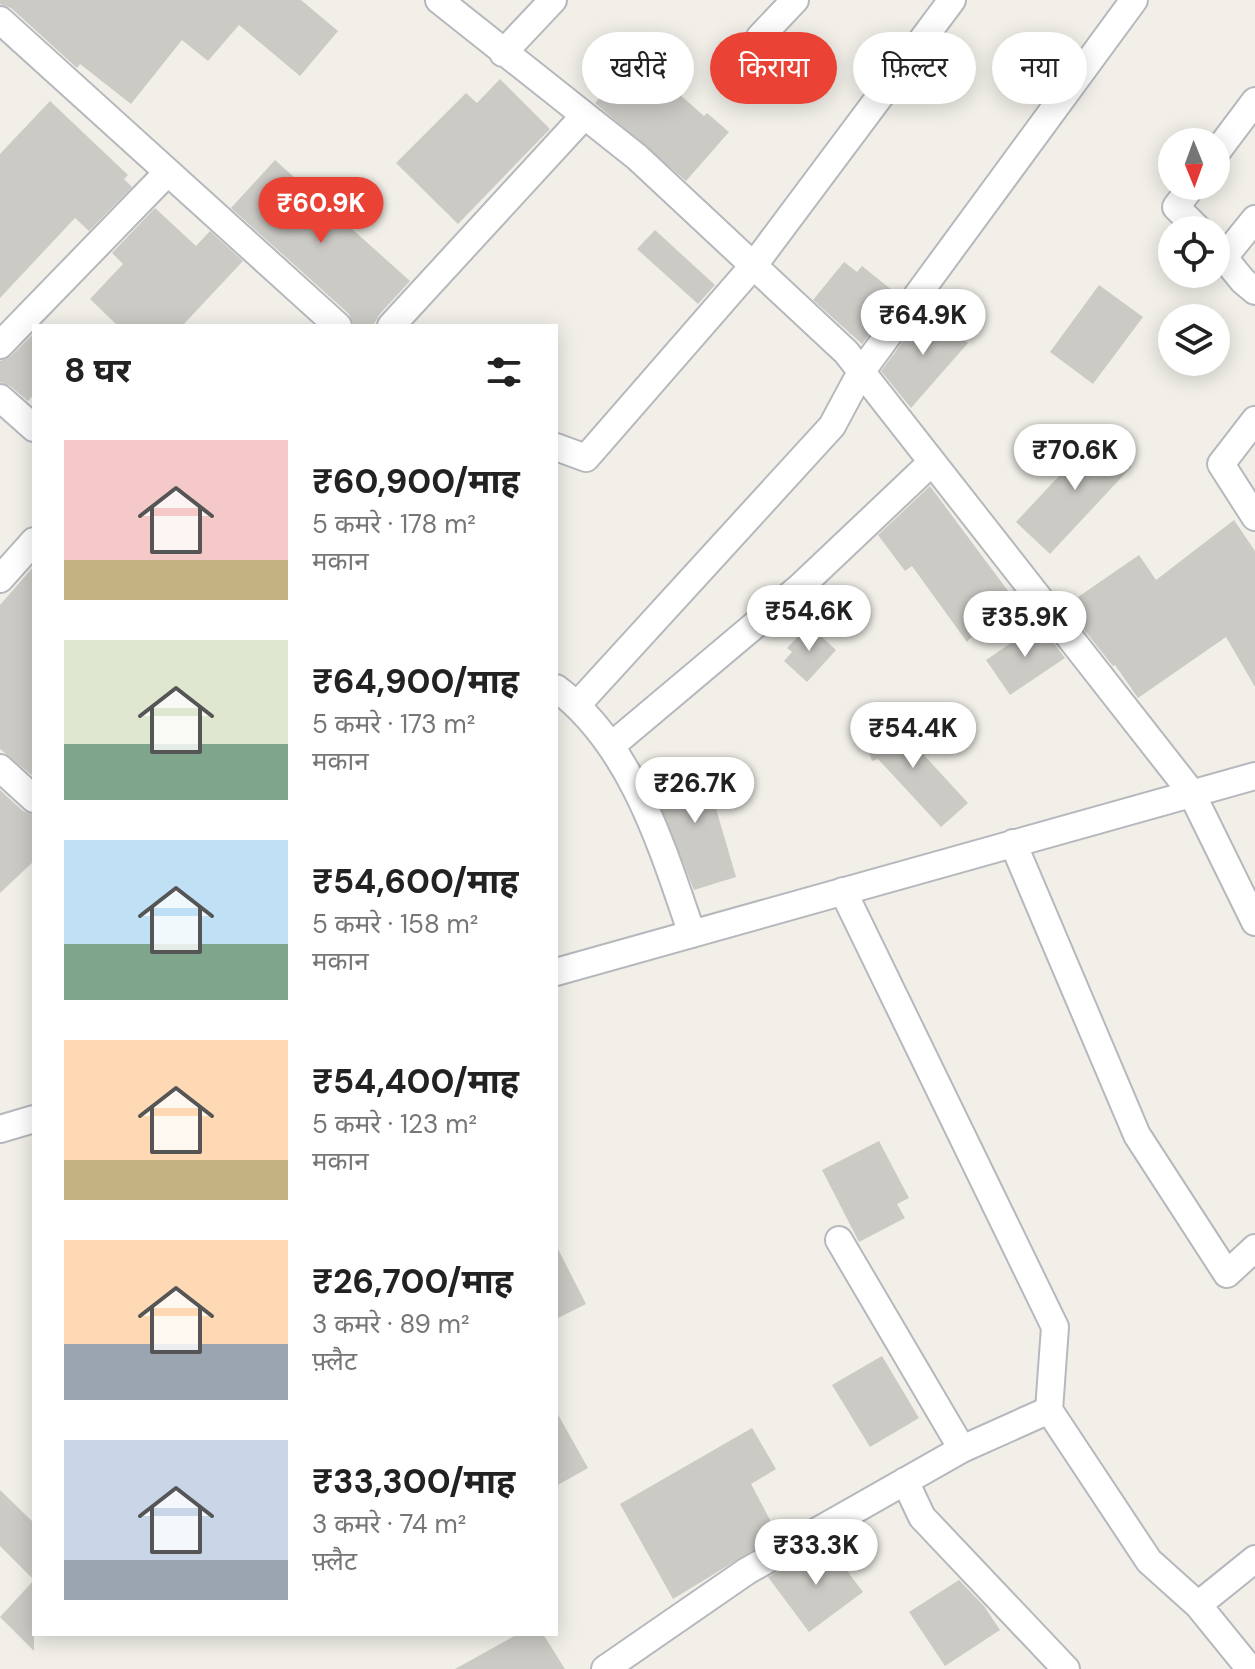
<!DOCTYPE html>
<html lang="hi">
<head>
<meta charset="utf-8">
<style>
  :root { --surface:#fff; --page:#f2f2f2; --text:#222; --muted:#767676; --accent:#ea4335 }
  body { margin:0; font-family:"DM Sans","Noto Sans Devanagari",sans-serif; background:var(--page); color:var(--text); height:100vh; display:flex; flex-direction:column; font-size:30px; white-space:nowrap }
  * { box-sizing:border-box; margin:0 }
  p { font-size:26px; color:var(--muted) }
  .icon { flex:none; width:44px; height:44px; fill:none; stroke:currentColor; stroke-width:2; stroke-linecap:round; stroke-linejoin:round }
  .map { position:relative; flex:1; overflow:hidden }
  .side { position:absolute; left:32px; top:324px; width:526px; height:1312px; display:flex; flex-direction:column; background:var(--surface); border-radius:0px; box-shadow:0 4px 20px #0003 }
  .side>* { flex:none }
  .guide { position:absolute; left:582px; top:32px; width:552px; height:72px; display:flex; gap:16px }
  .needle { width:52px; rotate:179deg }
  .buttons { position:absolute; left:1158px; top:128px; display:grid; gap:16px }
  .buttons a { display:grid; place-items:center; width:72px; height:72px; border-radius:50%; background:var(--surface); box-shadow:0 4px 20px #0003; font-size:40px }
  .price { position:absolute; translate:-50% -68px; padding:0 18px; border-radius:28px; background:#fff; color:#222; font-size:26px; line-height:52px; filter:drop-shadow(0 2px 4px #0008) }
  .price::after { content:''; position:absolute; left:50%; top:48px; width:24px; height:18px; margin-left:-12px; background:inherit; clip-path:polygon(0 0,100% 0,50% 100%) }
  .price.on { background:var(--accent); color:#fff }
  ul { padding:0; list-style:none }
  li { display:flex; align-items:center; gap:24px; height:200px; padding:0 32px }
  li span { display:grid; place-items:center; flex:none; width:224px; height:160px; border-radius:0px; color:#555 }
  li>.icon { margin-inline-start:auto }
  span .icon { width:96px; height:96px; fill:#fffc; stroke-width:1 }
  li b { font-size:34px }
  h2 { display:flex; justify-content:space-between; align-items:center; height:96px; padding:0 32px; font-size:34px }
  .chip { padding:0 28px; border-radius:36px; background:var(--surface); box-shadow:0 4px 20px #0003; font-size:28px; line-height:72px }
  .chip.on { background:var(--accent); color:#fff }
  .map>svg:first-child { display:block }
</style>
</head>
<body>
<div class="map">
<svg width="1255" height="1669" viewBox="0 0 1255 1669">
  <rect width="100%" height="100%" fill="#f1efe8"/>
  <!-- building -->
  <path fill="#cccac5" d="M 0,0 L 301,0 L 338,31 L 300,76 L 239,25 L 208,61 L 182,40 L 131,104 L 80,64 L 77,68 L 11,8 L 0,4 Z
    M 661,78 L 704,116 L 707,113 L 729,132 L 686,181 L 595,103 L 616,79 L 640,101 Z
    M 500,79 L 550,129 L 458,224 L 396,163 L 466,93 L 477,103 Z
    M 50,101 L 128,175 L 124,179 L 132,187 L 89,231 L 75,218 L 0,298 L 0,154 Z
    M 275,160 L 410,281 L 379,315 L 373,326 L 354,326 L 349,314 L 231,208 Z
    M 155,208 L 196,246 L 210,231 L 243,261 L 182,326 L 118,326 L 90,299 L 123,264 L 112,253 Z
    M 655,230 L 715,285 L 698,304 L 637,249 Z
    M 844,262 L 857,272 L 862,266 L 898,295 L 862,344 L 813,300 Z
    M 1099,285 L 1143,317 L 1093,384 L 1050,352 Z
    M 930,310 L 968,343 L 911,408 L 881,371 L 922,316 L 924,317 Z
    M 34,333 L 34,394 L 28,401 L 10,386 L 0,382 L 0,361 L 11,356 Z
    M 1102,430 L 1126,452 L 1121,457 L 1132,466 L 1050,554 L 1016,522 Z
    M 930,486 L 1011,595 L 967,642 L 912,566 L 905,571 L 878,535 Z
    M 1234,520 L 1255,551 L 1255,687 L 1226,637 L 1138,698 L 1115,665 L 1113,666 L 1065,606 L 1139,555 L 1156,580 Z
    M 34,566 L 34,777 L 0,749 L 0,605 Z
    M 1039,624 L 1065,658 L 1010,695 L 986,660 Z
    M 809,625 L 836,650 L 807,682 L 784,661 L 792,652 L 787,648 Z
    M 897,717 L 901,730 L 968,803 L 941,827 L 878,759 L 872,761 L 861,729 Z
    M 703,764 L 736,877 L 694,890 L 649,779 Z
    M 0,790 L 23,811 L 34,815 L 34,861 L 0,893 Z
    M 879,1141 L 909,1198 L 897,1204 L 905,1218 L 859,1242 L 822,1170 Z
    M 556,1245 L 586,1304 L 556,1319 Z
    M 882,1356 L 919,1418 L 870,1447 L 832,1385 Z
    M 556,1411 L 588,1468 L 556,1486 Z
    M 752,1428 L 776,1469 L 751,1484 L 778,1535 L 673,1599 L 620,1504 Z
    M 0,1490 L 34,1523 L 34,1580 L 0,1546 Z
    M 827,1544 L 863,1592 L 809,1632 L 768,1577 Z
    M 34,1580 L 34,1651 L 0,1617 Z
    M 959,1580 L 984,1606 L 1000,1630 L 945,1666 L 909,1612 Z
    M 518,1634 L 543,1634 L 565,1669 L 455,1669 Z"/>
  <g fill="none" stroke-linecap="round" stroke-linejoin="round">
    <!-- minor casing -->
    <g stroke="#b5b8bc" stroke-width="30">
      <path id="minor" d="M 439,0 L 637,157 L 846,352 L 1191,792 L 1255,922
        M 0,20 L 338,326
        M 760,37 L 795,0
        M 503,53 L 553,0
        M 1216,153 L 1255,101
        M 1192,186 L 1176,207 L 1199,230
        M 1216,248 L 1243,281 L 1255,291
        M 1225,256 L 1255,219
        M 391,326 L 584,116
        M 0,345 L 168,172
        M 0,398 L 34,428
        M 1255,420 L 1221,464 L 1255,517
        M 556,447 L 586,458 L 754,265 L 952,0
        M 0,579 L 34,541
        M 556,688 C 632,745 662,847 692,934
        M 578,704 L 832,426 L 861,372 L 1134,0
        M 611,746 L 800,587 L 932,462
        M 0,768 L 34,799
        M 1013,843 L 1137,1135 L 1227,1274 L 1255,1248
        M 843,891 L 1055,1327 L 1049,1410 L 1149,1561 L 1198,1605 L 1250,1669
        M 556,972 L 1255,776
        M 0,1129 L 34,1119
        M 839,1240 L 962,1449
        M 905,1481 L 922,1517 L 1066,1669
        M 1198,1605 L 1255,1559
        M 605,1669 L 747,1571 L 962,1449 L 1049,1410"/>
    </g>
    <!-- minor -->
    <use href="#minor" stroke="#fff" stroke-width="26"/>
  </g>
</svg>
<div class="buttons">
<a><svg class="needle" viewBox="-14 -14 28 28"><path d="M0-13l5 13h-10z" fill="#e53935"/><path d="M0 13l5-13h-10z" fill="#767676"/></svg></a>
<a><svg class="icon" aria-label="locate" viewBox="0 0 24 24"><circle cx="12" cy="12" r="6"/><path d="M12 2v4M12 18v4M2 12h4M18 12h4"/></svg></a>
<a><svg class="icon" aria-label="layers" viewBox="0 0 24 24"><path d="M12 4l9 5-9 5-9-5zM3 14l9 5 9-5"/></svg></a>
</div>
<b class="price on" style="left:321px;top:245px">₹60.9K</b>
<b class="price" style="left:923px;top:357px">₹64.9K</b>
<b class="price" style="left:1075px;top:492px">₹70.6K</b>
<b class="price" style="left:809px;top:653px">₹54.6K</b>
<b class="price" style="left:1025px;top:659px">₹35.9K</b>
<b class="price" style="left:913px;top:770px">₹54.4K</b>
<b class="price" style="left:695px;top:825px">₹26.7K</b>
<b class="price" style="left:816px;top:1587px">₹33.3K</b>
<div class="guide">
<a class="chip">खरीदें</a>
<a class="chip on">किराया</a>
<a class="chip">फ़िल्टर</a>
<a class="chip">नया</a>
</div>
<section class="side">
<h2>8 घर<svg class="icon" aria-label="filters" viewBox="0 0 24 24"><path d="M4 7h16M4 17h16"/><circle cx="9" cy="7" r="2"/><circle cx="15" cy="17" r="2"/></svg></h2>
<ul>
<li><span style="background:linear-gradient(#f6c9c9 75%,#c2b280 0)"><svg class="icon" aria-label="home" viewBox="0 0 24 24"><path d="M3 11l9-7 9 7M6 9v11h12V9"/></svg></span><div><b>₹60,900/माह</b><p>5 कमरे · 178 m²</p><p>मकान</p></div></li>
<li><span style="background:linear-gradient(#dfe7d0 65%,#7fa58c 0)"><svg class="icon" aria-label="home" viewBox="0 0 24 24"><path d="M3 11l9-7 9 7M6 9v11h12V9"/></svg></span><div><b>₹64,900/माह</b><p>5 कमरे · 173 m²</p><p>मकान</p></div></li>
<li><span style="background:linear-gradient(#bfe0f5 65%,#7fa58c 0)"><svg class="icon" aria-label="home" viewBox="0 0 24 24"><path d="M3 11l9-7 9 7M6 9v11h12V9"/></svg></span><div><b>₹54,600/माह</b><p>5 कमरे · 158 m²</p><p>मकान</p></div></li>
<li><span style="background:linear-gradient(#ffd9b3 75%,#c2b280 0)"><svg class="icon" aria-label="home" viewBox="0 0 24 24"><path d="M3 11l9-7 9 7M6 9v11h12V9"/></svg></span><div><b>₹54,400/माह</b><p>5 कमरे · 123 m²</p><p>मकान</p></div></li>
<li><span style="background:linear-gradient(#ffd9b3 65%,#9aa5b1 0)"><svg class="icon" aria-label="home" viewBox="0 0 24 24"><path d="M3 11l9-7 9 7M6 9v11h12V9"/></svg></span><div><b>₹26,700/माह</b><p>3 कमरे · 89 m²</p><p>फ़्लैट</p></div></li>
<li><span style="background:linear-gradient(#c9d6e8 75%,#9aa5b1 0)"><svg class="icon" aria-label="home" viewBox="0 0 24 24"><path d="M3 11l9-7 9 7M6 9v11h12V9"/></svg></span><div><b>₹33,300/माह</b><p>3 कमरे · 74 m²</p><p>फ़्लैट</p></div></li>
</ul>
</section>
</div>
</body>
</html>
